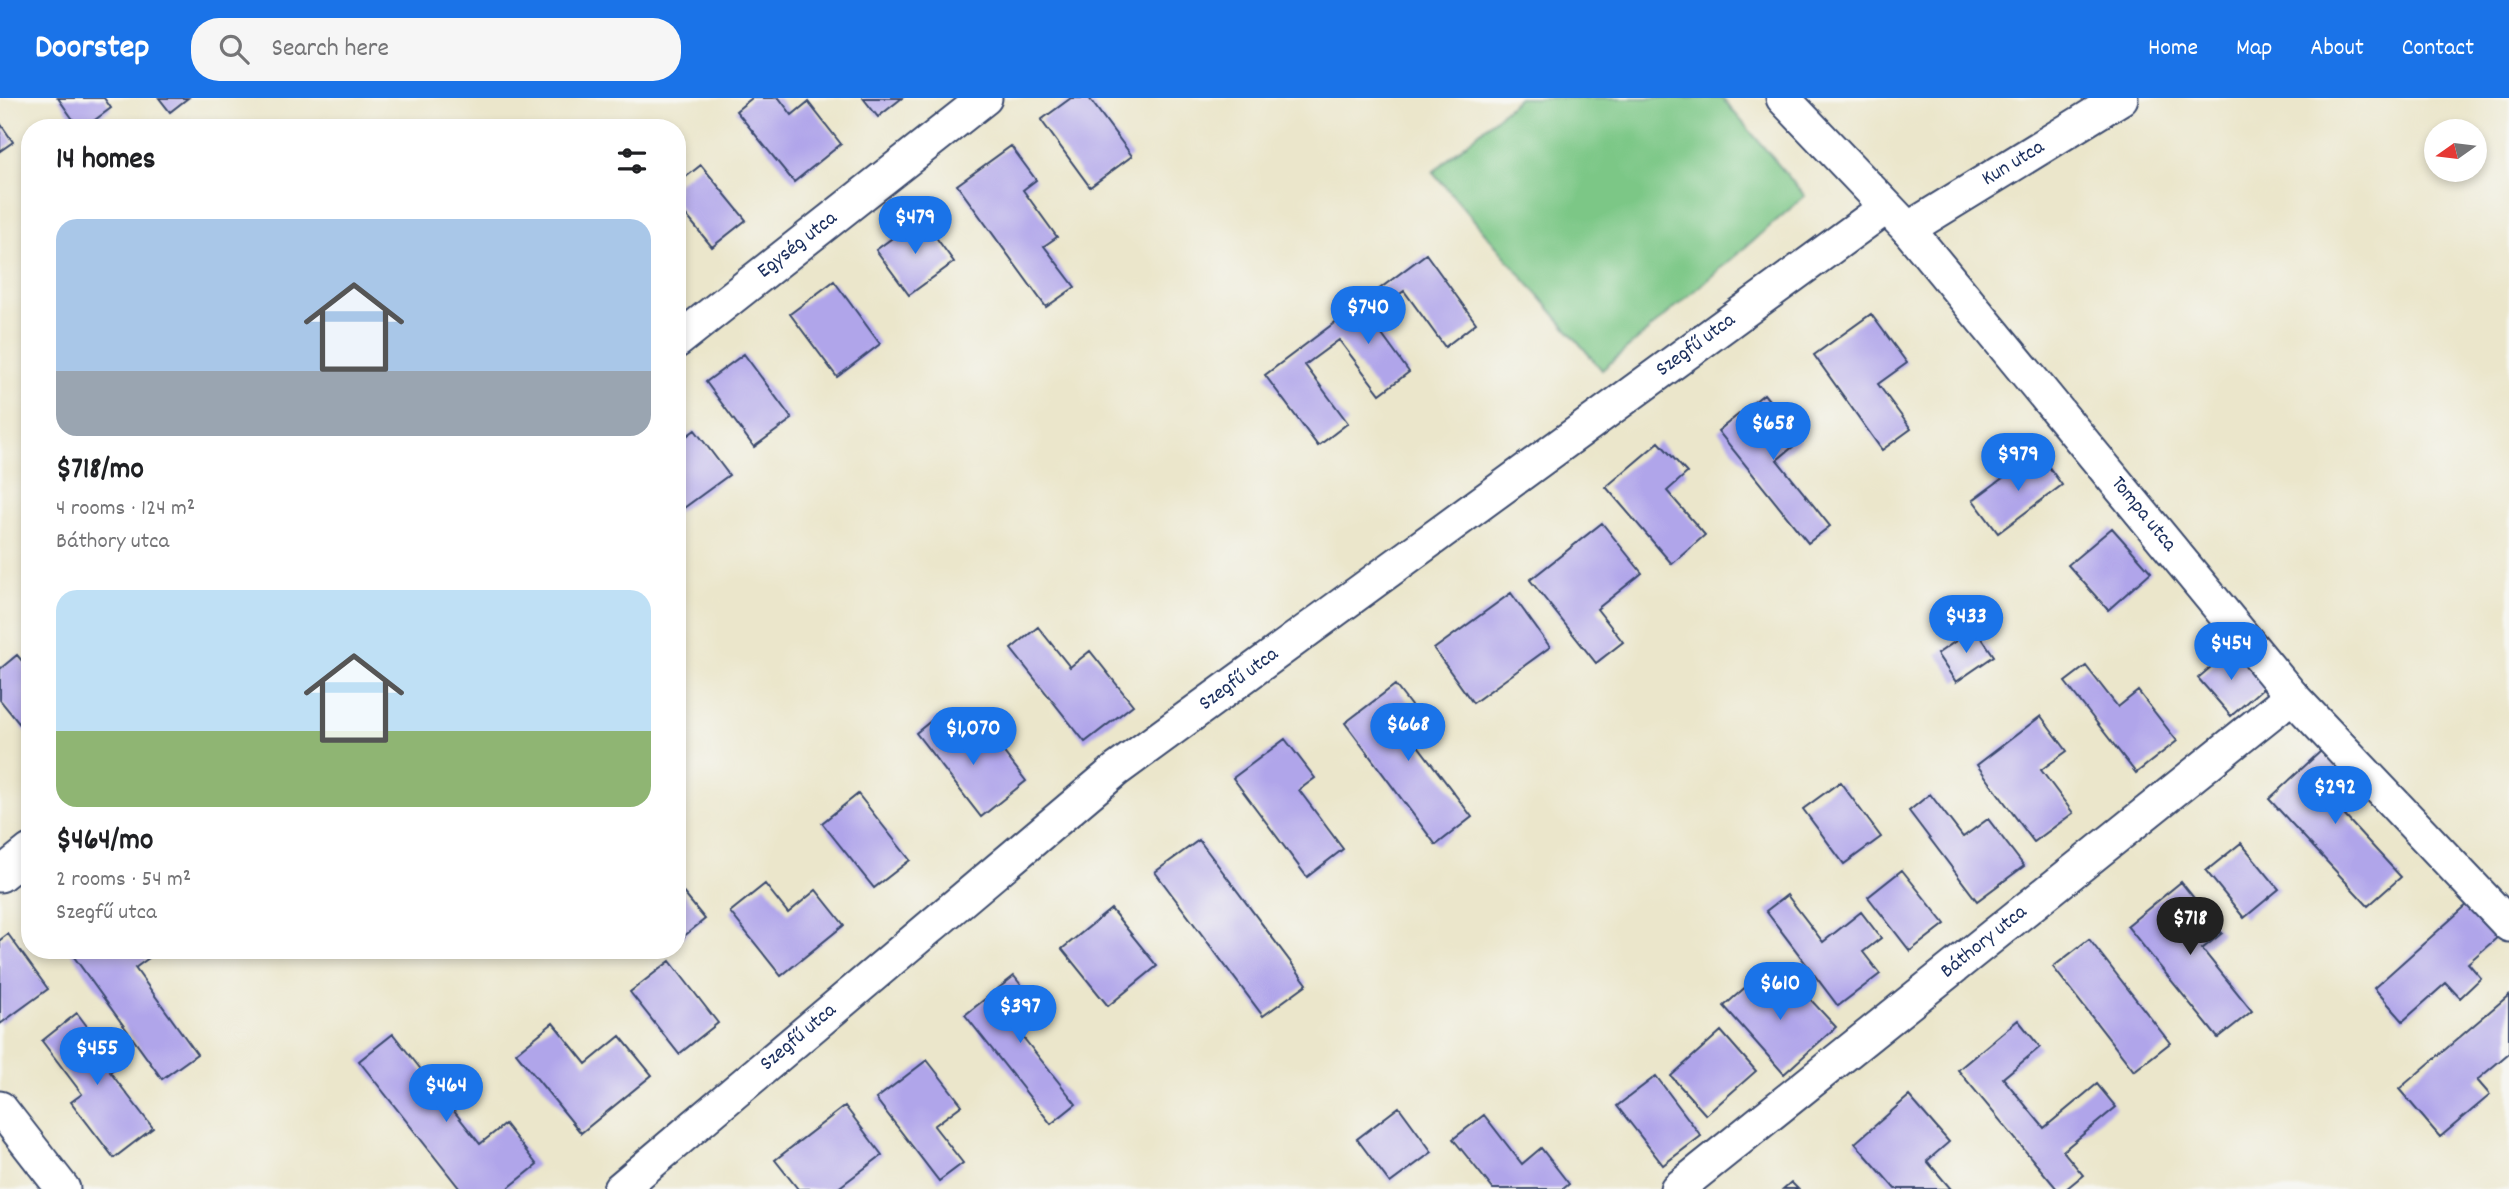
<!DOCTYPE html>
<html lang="en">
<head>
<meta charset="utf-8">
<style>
  :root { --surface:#fff; --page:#f6f6f6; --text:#202124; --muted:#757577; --accent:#1a73e8 }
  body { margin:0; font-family:Dekko,sans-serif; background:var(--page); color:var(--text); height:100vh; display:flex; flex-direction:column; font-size:26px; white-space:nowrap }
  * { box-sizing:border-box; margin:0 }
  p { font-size:23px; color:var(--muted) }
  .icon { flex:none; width:38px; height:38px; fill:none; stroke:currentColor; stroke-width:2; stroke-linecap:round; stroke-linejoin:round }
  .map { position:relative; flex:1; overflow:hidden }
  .sheet { position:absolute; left:21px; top:21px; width:665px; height:840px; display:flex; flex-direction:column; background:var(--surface); border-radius:28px; box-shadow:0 4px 10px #0003 }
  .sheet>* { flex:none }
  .needle { width:46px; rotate:256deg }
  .tools { position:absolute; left:2424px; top:21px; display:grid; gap:14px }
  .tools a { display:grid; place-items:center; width:63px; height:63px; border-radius:50%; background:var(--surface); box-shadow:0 4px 10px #0003; font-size:35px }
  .price { position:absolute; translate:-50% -60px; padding:0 16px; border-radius:24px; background:var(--accent); color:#fff; font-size:23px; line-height:46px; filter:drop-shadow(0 2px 4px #0008) }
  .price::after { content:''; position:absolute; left:50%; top:42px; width:21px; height:16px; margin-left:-10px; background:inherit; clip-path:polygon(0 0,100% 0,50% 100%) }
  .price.current { background:#222; color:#fff }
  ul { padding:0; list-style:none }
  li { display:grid; align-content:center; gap:14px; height:371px; padding:0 35px }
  li span { display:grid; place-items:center; height:217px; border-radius:21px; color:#555 }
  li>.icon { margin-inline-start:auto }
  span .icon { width:126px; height:126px; fill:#fffc; stroke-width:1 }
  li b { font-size:30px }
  h2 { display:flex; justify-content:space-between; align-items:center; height:84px; padding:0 35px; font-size:30px }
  header { display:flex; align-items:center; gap:42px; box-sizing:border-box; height:98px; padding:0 35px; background:var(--accent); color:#fff }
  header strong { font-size:33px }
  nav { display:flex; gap:38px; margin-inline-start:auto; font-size:24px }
  .search { width:490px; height:63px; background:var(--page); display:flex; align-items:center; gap:18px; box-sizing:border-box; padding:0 24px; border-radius:28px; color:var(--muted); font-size:26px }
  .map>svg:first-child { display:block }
</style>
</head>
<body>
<header>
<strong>Doorstep</strong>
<div class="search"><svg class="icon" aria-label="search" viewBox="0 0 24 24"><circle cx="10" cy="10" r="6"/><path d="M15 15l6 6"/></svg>Search here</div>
<nav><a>Home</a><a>Map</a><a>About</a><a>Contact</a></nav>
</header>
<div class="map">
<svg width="2509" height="1091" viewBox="0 0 2509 1091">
  <rect width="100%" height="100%" fill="#f6f6f2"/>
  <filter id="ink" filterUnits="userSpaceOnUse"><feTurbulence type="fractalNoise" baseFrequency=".0143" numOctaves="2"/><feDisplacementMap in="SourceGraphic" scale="14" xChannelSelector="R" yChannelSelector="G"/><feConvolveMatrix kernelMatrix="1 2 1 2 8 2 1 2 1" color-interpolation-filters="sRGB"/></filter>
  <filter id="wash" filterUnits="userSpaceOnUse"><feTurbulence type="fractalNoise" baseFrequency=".00686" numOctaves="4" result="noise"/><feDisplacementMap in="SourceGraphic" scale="28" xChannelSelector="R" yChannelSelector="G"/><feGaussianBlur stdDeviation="1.57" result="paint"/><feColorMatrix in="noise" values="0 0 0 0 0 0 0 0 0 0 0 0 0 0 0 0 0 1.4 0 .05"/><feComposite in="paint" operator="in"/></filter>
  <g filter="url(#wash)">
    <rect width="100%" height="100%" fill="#ebe6cb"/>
    <!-- green -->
    <path fill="#7bc786" stroke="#4b7b72" stroke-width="2" d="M 1519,0 L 1722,0 L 1805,98 L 1602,272 L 1433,74 Z"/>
    <g id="blocks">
      <!-- building -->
      <path fill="#b0a5ea" d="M 58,0 L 104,0 L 111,10 L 84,30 L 79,30 Z
        M 159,0 L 188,0 L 170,14 Z
        M 752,0 L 779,0 L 792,17 L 808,4 L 841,46 L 794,84 L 736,13 Z
        M 863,0 L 902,0 L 878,19 Z
        M 1071,0 L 1089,0 L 1132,58 L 1090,89 L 1041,22 Z
        M 0,25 L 13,44 L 0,53 Z
        M 1011,48 L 1036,82 L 1023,92 L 1057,139 L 1044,148 L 1075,189 L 1046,209 L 957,87 Z
        M 701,67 L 746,122 L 712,149 L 677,106 L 677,86 Z
        M 921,119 L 954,164 L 909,197 L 876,152 Z
        M 1426,156 L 1476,225 L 1445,249 L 1404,193 L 1369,219 L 1409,274 L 1380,296 L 1339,242 L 1305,267 L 1348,325 L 1318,348 L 1265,277 Z
        M 834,183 L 880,246 L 837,279 L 790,216 Z
        M 1871,216 L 1907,265 L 1878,286 L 1911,331 L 1882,352 L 1814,257 Z
        M 744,256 L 792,321 L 754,349 L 706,284 Z
        M 1764,296 L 1801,342 L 1777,362 L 1830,428 L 1808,445 L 1718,333 Z
        M 695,332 L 729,377 L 677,415 L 677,345 Z
        M 1659,344 L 1687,375 L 1667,393 L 1705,437 L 1672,466 L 1606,389 Z
        M 2038,354 L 2062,387 L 1998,435 L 1973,402 Z
        M 1602,425 L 1642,475 L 1597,511 L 1623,544 L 1596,565 L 1530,482 Z
        M 2112,430 L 2151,474 L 2108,512 L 2068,467 Z
        M 1511,495 L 1550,549 L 1473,605 L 1434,551 Z
        M 1038,529 L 1070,569 L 1090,553 L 1133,607 L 1085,644 L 1011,551 Z
        M 1975,530 L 1994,558 L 1956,584 L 1937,556 Z
        M 2232,551 L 2264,589 L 2231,618 L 2198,580 Z
        M 17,557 L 30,572 L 30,639 L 0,602 L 0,571 Z
        M 2086,568 L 2118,609 L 2138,593 L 2177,643 L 2136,675 L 2065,584 Z
        M 1395,587 L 1425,626 L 1410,637 L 1472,719 L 1436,747 L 1345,625 Z
        M 937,618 L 968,658 L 992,639 L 1026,683 L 981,719 L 916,635 Z
        M 2041,618 L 2067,653 L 2041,672 L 2073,715 L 2034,744 L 1977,667 Z
        M 1285,641 L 1315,680 L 1299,692 L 1343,751 L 1307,779 L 1233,680 Z
        M 2321,653 L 2365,700 L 2345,718 L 2401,779 L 2368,808 L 2269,701 Z
        M 1840,684 L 1881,739 L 1844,766 L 1803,711 Z
        M 858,696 L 910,762 L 874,790 L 822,725 Z
        M 1930,696 L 1963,739 L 1988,721 L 2024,768 L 1977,803 L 1909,713 Z
        M 1199,742 L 1307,886 L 1263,918 L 1155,774 Z
        M 2241,745 L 2279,791 L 2244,820 L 2206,773 Z
        M 1902,772 L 1945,826 L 1910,853 L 1868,799 Z
        M 2181,784 L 2222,835 L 2202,851 L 2252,913 L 2218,940 L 2127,828 Z
        M 765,786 L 788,815 L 816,792 L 844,827 L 781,878 L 730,814 Z
        M 677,787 L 705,821 L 677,844 Z
        M 1787,797 L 1823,844 L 1861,814 L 1881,840 L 1863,854 L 1880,876 L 1838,908 L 1766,813 Z
        M 2469,805 L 2499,838 L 2468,865 L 2481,880 L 2460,900 L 2446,885 L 2403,923 L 2374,890 Z
        M 1111,811 L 1157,868 L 1108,908 L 1062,851 Z
        M 8,836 L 48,891 L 0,926 L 0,842 Z
        M 2089,841 L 2170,945 L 2134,973 L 2053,869 Z
        M 69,852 L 160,852 L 135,870 L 197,956 L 162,981 Z
        M 670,863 L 718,925 L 679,956 L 630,894 Z
        M 1014,878 L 1046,919 L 1022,938 L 1076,1006 L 1051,1026 L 965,917 Z
        M 1757,879 L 1780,903 L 1797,887 L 1836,929 L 1784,976 L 1724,908 Z
        M 2509,897 L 2509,955 L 2477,982 L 2490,997 L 2440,1039 L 2399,991 Z
        M 77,915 L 117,968 L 110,974 L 153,1030 L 114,1060 L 71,1004 L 82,996 L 42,943 Z
        M 2018,922 L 2040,949 L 2003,980 L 2044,1030 L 2097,986 L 2116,1009 L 2063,1053 L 2083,1077 L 2066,1091 L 2057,1091 L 1958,972 Z
        M 553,925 L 586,966 L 620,938 L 652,977 L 581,1035 L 516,955 Z
        M 1721,933 L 1756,973 L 1706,1017 L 1671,978 Z
        M 393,936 L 480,1046 L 505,1026 L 537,1067 L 507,1091 L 460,1091 L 359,963 Z
        M 927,962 L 962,1007 L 934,1028 L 963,1065 L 939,1083 L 876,1001 Z
        M 1656,978 L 1701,1038 L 1663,1067 L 1617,1008 Z
        M 1909,998 L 1949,1044 L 1927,1063 L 1951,1091 L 1895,1091 L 1855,1045 Z
        M 845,1008 L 882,1057 L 837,1091 L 798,1091 L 775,1062 Z
        M 1399,1009 L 1432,1054 L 1390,1085 L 1357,1041 Z
        M 1484,1017 L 1522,1066 L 1541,1050 L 1569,1086 L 1563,1091 L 1493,1091 L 1453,1041 Z
        M 1791,1084 L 1798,1091 L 1783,1091 Z"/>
    </g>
  </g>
  <g filter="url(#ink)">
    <use href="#blocks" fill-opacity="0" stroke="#3a4a6e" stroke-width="2"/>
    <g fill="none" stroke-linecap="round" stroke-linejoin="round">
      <!-- minor casing -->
      <g stroke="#3a4a6e" stroke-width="37">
        <g id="minor">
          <path id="s1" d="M 1783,0 L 1908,131 L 2292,598 L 2509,827"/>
          <path id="s2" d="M 1908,131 L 2121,0"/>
          <path id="s3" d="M 677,243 L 985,0"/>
          <path d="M 0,777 L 30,753"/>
          <path d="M 0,1010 L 63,1091"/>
          <path id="s4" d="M 620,1091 L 1116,672 L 1885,110"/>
          <path id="s5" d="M 1677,1091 L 2292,598"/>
        </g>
      </g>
      <!-- minor -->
      <use href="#minor" stroke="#fff" stroke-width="33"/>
    </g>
  </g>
  <g text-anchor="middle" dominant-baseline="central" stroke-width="5" stroke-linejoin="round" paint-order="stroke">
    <!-- street labels -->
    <g font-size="21" fill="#1b2f5e" stroke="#f6f6f2">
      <text stroke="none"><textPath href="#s2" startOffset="124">Kun utca</textPath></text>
      <text stroke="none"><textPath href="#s3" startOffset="154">Egység utca</textPath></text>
      <text stroke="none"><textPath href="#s4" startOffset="1368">Szegfű utca</textPath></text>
      <text stroke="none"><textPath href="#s1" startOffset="551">Tompa utca</textPath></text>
      <text stroke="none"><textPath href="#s4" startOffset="802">Szegfű utca</textPath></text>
      <text stroke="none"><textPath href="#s5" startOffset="394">Báthory utca</textPath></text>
      <text stroke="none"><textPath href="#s4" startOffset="234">Szegfű utca</textPath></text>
    </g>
  </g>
</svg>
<div class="tools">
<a><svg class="needle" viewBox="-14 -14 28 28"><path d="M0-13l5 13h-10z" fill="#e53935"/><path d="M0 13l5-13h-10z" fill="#757577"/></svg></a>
</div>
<b class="price" style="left:915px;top:158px">$479</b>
<b class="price" style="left:1368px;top:248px">$740</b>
<b class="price" style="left:1773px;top:364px">$658</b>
<b class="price" style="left:2018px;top:395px">$979</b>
<b class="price" style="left:1966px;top:557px">$433</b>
<b class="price" style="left:2231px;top:584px">$454</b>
<b class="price" style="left:1408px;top:665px">$668</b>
<b class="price" style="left:973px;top:669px">$1,070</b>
<b class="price" style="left:2335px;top:728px">$292</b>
<b class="price current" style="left:2190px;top:859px">$718</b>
<b class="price" style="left:1780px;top:924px">$610</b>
<b class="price" style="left:1020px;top:947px">$397</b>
<b class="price" style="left:97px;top:989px">$455</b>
<b class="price" style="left:446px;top:1026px">$464</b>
<section class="sheet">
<h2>14 homes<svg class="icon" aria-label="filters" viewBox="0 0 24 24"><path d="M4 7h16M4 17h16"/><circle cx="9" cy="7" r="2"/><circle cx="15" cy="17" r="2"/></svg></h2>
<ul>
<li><span style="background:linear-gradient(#a9c7e8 70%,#9aa5b1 0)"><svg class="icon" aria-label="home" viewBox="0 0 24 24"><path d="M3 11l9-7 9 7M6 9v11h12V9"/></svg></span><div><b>$718/mo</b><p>4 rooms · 124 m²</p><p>Báthory utca</p></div></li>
<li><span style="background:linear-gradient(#bfe0f5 65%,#8fb573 0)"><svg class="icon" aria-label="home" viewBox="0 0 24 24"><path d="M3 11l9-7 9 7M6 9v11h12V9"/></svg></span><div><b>$464/mo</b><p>2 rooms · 54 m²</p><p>Szegfű utca</p></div></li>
</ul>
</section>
</div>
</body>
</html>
